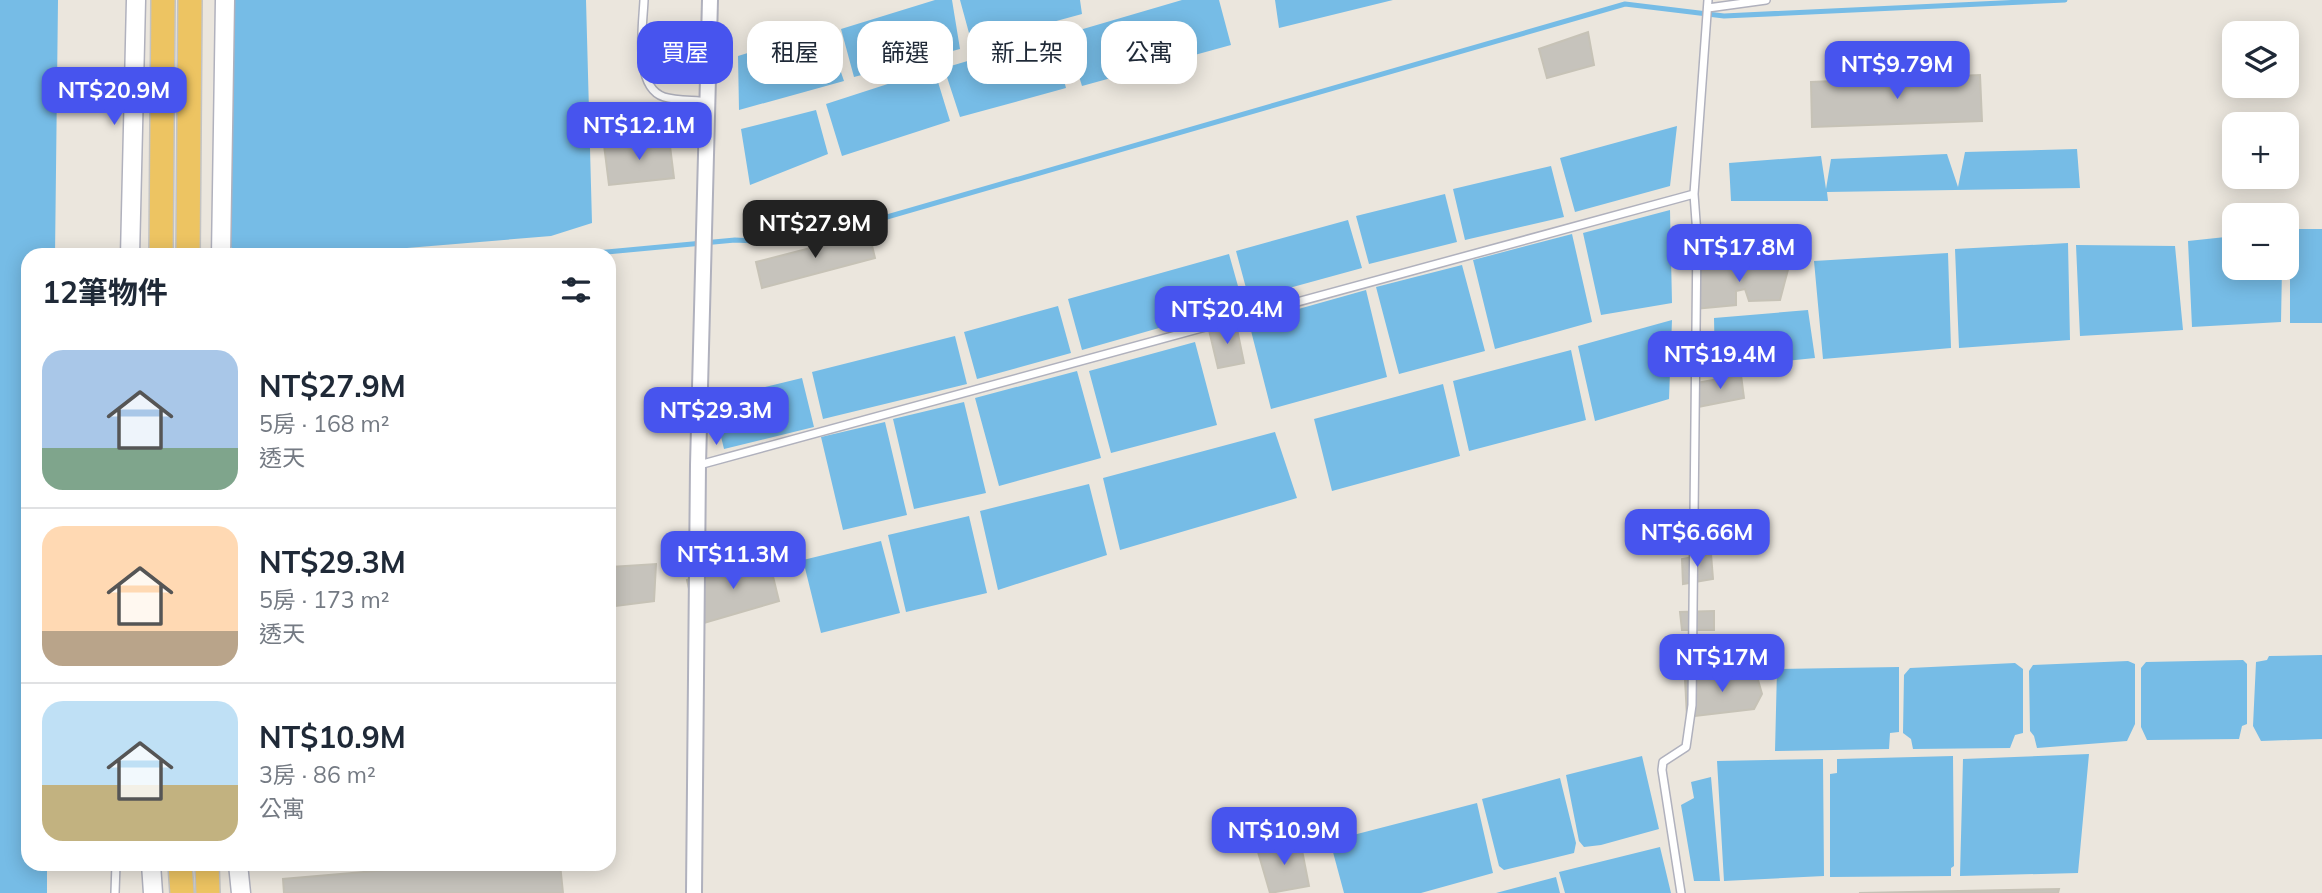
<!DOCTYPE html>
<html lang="zh-TW">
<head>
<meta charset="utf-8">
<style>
  :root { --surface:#fff; --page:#f6f6f7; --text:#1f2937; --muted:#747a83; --line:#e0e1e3; --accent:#4754ee }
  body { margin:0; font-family:Mulish,"Noto Sans TC",sans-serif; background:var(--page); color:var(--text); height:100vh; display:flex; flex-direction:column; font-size:26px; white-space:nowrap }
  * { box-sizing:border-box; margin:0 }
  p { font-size:23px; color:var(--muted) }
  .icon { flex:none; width:38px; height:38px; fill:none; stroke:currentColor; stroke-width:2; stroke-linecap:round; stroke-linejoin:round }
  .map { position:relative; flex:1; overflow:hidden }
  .drawer { position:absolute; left:21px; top:248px; width:595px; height:623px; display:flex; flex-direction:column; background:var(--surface); border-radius:21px; box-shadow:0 4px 18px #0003 }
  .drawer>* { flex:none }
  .guide { position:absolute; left:637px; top:21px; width:665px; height:63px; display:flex; gap:14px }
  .tools { position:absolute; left:2222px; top:21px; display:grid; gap:14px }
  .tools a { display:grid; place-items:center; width:77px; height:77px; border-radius:14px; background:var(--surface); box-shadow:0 4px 18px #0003; font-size:35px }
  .price { position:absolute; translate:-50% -60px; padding:0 16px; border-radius:14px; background:var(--accent); color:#fff; font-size:23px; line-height:46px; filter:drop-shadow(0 2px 4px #0008) }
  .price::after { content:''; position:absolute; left:50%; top:42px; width:21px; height:16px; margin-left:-10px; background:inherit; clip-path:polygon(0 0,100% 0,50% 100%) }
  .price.on { background:#222; color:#fff }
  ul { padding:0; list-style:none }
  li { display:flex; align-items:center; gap:21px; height:175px; padding:0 21px }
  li+li { border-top:2px solid var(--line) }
  li span { display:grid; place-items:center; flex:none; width:196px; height:140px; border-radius:21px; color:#555 }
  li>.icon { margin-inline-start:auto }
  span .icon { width:84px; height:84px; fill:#fffc; stroke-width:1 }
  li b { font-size:30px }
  h2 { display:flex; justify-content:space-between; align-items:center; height:84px; padding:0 21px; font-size:30px }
  .tag { padding:0 24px; border-radius:21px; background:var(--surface); box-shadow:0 4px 18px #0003; font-size:24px; line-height:63px }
  .tag.on { background:var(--accent); color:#fff }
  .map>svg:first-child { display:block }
</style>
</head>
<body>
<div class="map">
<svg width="2322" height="893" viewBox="0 0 2322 893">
  <rect width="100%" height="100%" fill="#ebe6dd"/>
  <!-- water -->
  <path fill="#76bce6" d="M 0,0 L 58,0 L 55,255 L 28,256 L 28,864 L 47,865 L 47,893 L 0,893 Z
    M 224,0 L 586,0 L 592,223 L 551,236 L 310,256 L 243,255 L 223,242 Z
    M 935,0 L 952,0 L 960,49 L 854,77 L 841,29 Z
    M 960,0 L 1080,0 L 1082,14 L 972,44 Z
    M 1182,0 L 1219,0 L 1231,45 L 1082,86 L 1066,34 Z
    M 1275,0 L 1393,0 L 1279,28 Z
    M 826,29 L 844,81 L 739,110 L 738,56 Z
    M 1052,36 L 1066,88 L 960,117 L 944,68 Z
    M 934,69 L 950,121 L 842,156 L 826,104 Z
    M 816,110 L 828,154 L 750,185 L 741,129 Z
    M 1677,126 L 1670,186 L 1575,212 L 1560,158 Z
    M 2077,149 L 2080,188 L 1827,192 L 1828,201 L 1731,201 L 1729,163 L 1821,156 L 1826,189 L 1831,159 L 1947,154 L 1958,187 L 1965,152 Z
    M 1551,166 L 1564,217 L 1465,240 L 1453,189 Z
    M 1445,194 L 1457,242 L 1369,264 L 1356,216 Z
    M 1670,210 L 1672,303 L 1601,315 L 1583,233 Z
    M 1348,220 L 1362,268 L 1249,299 L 1236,251 Z
    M 2290,229 L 2322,229 L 2322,323 L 2290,323 Z
    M 1572,234 L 1592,322 L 1495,349 L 1473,260 Z
    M 2235,236 L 2235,268 L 2282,268 L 2281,322 L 2192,327 L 2188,241 Z
    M 2068,243 L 2070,340 L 1959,348 L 1955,249 Z
    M 2076,245 L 2175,246 L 2183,330 L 2080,336 Z
    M 1948,253 L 1951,348 L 1823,359 L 1814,261 Z
    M 1229,254 L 1243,304 L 1082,350 L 1068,299 Z
    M 1462,265 L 1485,351 L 1399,374 L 1376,287 Z
    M 1366,290 L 1387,377 L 1271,409 L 1249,323 Z
    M 1058,306 L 1071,353 L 977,379 L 964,332 Z
    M 1808,310 L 1815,358 L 1715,368 L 1714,318 Z
    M 1672,320 L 1669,399 L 1595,421 L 1578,346 Z
    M 955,336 L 967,384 L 823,419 L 812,372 Z
    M 1195,342 L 1217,425 L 1111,453 L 1089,371 Z
    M 1571,350 L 1586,420 L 1469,451 L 1453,381 Z
    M 1077,371 L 1101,458 L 999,486 L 975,398 Z
    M 802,378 L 814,427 L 724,449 L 712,400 Z
    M 1443,384 L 1460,456 L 1332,491 L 1314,419 Z
    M 964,402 L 986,493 L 914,509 L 893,419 Z
    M 885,422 L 907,515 L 843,530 L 821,437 Z
    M 1275,432 L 1297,498 L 1120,550 L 1103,478 Z
    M 1089,484 L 1107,555 L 998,590 L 980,511 Z
    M 969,516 L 987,593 L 906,612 L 888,535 Z
    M 881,541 L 900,613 L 821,633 L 803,560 Z
    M 2322,655 L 2322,739 L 2261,741 L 2253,726 L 2256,662 L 2267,660 L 2269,656 Z
    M 2243,660 L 2247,664 L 2247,724 L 2242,726 L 2239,739 L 2147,740 L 2141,727 L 2141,668 L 2146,662 Z
    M 2128,661 L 2135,664 L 2135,724 L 2127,741 L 2037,748 L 2034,736 L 2030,731 L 2029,671 L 2033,665 Z
    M 2015,663 L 2023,669 L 2023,733 L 2015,735 L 2010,748 L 1913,749 L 1911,739 L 1903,733 L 1904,675 L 1910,668 Z
    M 1899,667 L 1899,732 L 1890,733 L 1889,749 L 1775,751 L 1777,669 Z
    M 2089,754 L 2078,873 L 1960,876 L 1963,759 Z
    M 1642,756 L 1659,829 L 1601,845 L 1584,847 L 1579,841 L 1566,775 Z
    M 1953,756 L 1954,866 L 1951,868 L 1951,876 L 1830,877 L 1830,774 L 1837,773 L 1837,759 Z
    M 1823,759 L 1824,876 L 1724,881 L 1717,761 Z
    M 1711,777 L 1720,881 L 1694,881 L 1681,805 L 1694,798 L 1691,782 Z
    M 1560,778 L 1576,843 L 1574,853 L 1504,870 L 1499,866 L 1482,799 Z
    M 1477,803 L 1493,873 L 1421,893 L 1344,893 L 1330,841 Z
    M 1660,847 L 1671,893 L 1565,893 L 1559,872 Z
    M 1556,877 L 1560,893 L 1496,893 Z"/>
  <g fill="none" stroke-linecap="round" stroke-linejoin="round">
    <!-- stream -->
    <path stroke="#76bce6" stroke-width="5" d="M 564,256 L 735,240 L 797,243 L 1625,4 L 1724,16 L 2065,0"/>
  </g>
  <!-- building -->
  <path fill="#c6c3bc" stroke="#c6c2b6" stroke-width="2" d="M 1588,32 L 1594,65 L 1547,78 L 1539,49 Z
    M 1980,75 L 1982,121 L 1812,127 L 1811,82 Z
    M 669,138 L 674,178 L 609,185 L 604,145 Z
    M 869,233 L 875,258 L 762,288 L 756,262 Z
    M 1790,262 L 1780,300 L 1749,301 L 1745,289 L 1736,291 L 1736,305 L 1695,309 L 1693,271 Z
    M 1236,324 L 1244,363 L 1218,368 L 1209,330 Z
    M 1741,375 L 1744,398 L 1698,407 L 1696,383 Z
    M 1711,554 L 1713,579 L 1683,584 L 1682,559 Z
    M 768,556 L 779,601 L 697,625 L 687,580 Z
    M 656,564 L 654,601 L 616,606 L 611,567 Z
    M 1714,611 L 1714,630 L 1682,630 L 1680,612 Z
    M 1756,673 L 1762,694 L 1754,709 L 1687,717 L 1685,679 Z
    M 1300,840 L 1309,886 L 1270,893 L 1258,852 Z
    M 457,864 L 560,864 L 563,893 L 284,893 L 283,879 Z
    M 2059,889 L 2058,893 L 1859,893 Z"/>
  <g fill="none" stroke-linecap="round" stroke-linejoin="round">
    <!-- service casing -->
    <g stroke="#b0b1bd" stroke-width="10">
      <path id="service" d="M 644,0 C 643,25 633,87 664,97 C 677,101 694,100 708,102
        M 1708,8 L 1766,0
        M 699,465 L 1694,194
        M 115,893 L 116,864
        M 1681,893 L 1662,770 L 1663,762 L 1686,747 L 1692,705 L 1697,235 L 1694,194 L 1708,0"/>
    </g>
    <!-- minor casing -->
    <g stroke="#b0b1bd" stroke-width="18">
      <path id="minor" d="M 694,893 L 698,465 L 710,0"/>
    </g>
    <!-- tertiary casing -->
    <g stroke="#b0b1bd" stroke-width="21">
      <path id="tertiary" d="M 130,256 L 136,0
        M 221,256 L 225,0
        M 151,864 L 153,893
        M 238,864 L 241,893"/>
    </g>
    <!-- trunk casing -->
    <g stroke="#c3c3c3" stroke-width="26">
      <path id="trunk" d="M 161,256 L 163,0
        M 188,256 L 190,0
        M 180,864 L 182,893
        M 207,864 L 208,893"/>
    </g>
    <!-- service -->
    <use href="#service" stroke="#fff" stroke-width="7"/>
    <!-- minor -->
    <use href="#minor" stroke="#fff" stroke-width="14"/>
    <!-- tertiary -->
    <use href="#tertiary" stroke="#fff" stroke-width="18"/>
    <!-- trunk -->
    <use href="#trunk" stroke="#edc462" stroke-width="23"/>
  </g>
</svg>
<div class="tools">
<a><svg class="icon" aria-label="layers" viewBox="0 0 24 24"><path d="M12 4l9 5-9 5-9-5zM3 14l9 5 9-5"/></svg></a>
<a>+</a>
<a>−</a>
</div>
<b class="price" style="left:1897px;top:101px">NT$9.79M</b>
<b class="price" style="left:114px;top:127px">NT$20.9M</b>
<b class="price" style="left:639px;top:162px">NT$12.1M</b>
<b class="price on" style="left:815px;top:260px">NT$27.9M</b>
<b class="price" style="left:1739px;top:284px">NT$17.8M</b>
<b class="price" style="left:1227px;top:346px">NT$20.4M</b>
<b class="price" style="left:1720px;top:391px">NT$19.4M</b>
<b class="price" style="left:716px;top:447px">NT$29.3M</b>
<b class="price" style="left:1697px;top:569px">NT$6.66M</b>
<b class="price" style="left:733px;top:591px">NT$11.3M</b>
<b class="price" style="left:1722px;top:694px">NT$17M</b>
<b class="price" style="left:1284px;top:867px">NT$10.9M</b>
<div class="guide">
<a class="tag on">買屋</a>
<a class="tag">租屋</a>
<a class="tag">篩選</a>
<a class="tag">新上架</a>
<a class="tag">公寓</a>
</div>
<section class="drawer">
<h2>12筆物件<svg class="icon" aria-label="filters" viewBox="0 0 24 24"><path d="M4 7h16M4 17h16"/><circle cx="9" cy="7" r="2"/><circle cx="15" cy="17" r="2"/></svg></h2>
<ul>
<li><span style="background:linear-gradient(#a9c7e8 70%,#7fa58c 0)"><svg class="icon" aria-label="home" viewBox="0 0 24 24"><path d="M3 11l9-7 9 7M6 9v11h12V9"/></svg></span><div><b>NT$27.9M</b><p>5房 · 168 m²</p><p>透天</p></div></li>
<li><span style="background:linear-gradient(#ffd9b3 75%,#b9a48a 0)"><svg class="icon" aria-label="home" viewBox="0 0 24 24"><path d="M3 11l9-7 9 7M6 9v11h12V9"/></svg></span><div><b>NT$29.3M</b><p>5房 · 173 m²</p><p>透天</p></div></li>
<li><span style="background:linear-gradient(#bfe0f5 60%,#c2b280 0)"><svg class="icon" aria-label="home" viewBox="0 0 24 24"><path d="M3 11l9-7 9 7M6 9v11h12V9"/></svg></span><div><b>NT$10.9M</b><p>3房 · 86 m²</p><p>公寓</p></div></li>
</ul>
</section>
</div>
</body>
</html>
